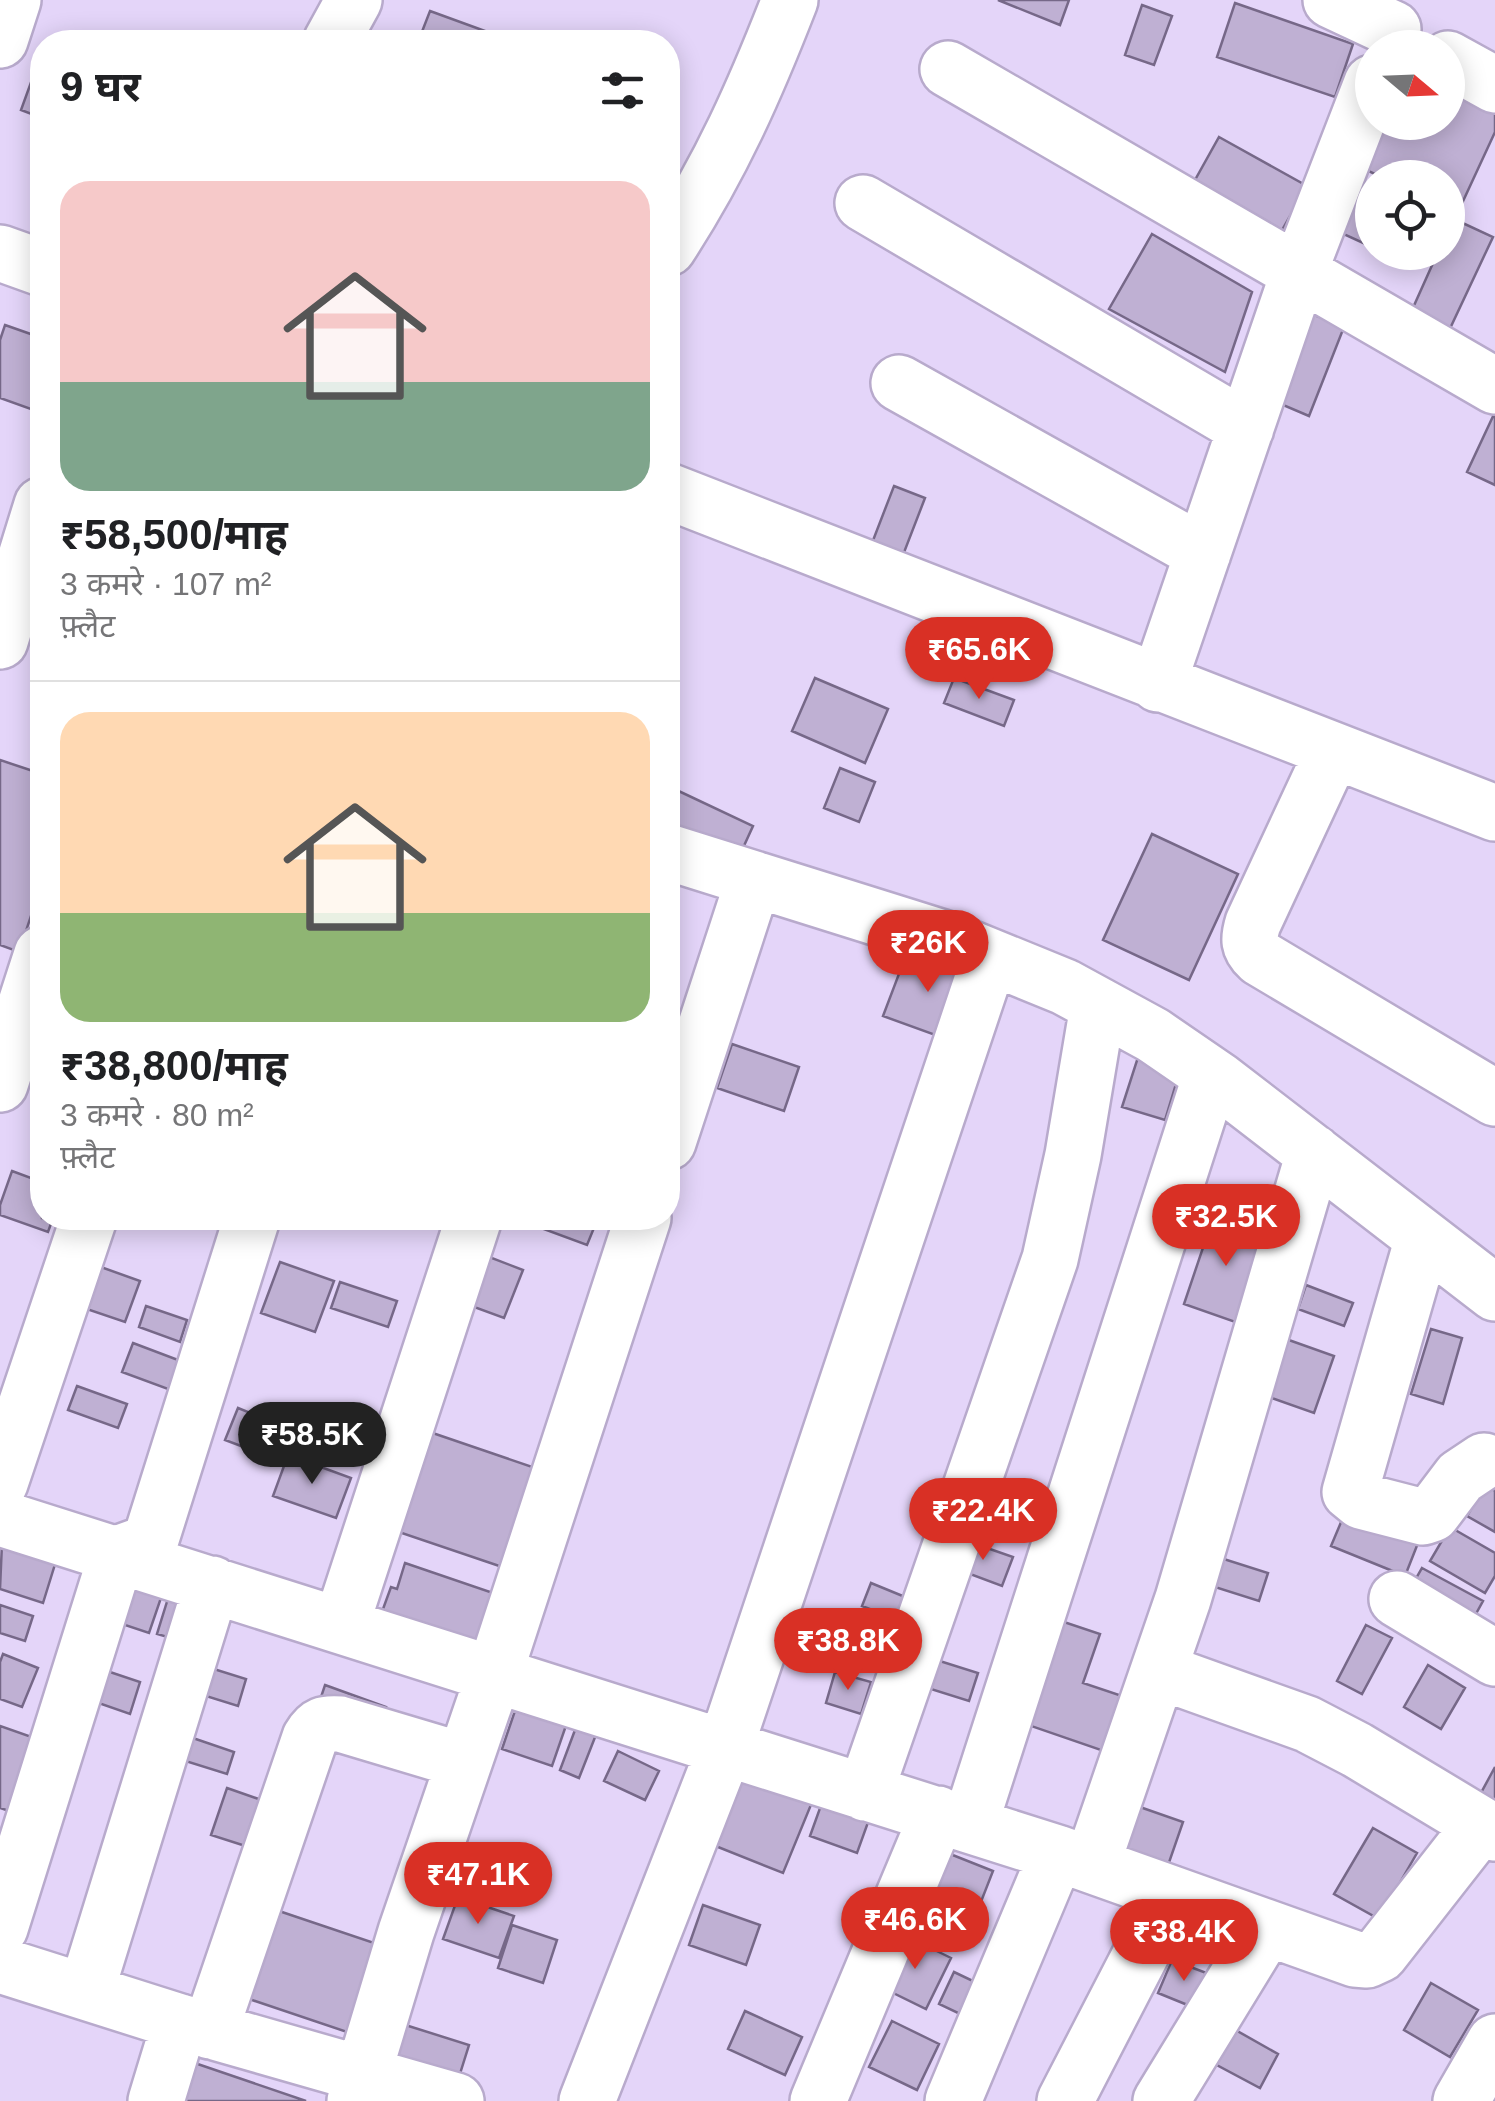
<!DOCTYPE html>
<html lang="hi">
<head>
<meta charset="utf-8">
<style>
  :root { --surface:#fff; --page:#f6f6f6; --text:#202124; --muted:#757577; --line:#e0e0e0; --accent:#d93025 }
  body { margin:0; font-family:Arial,"Noto Sans Devanagari",sans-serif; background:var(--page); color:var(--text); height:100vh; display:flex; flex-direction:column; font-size:38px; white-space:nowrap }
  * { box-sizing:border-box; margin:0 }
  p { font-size:32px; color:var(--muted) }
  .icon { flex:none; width:55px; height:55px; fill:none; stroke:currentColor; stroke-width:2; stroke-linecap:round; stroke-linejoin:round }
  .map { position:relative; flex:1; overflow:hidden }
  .drawer { position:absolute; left:30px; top:30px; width:650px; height:1200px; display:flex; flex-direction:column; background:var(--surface); border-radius:40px; box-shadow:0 5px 25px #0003 }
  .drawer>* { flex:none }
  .needle { width:65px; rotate:109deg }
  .fabs { position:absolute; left:1355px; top:30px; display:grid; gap:20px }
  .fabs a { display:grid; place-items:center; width:110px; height:110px; border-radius:50%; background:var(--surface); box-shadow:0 5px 25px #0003; font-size:50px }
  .price { position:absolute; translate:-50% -85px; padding:0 22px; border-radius:35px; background:var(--accent); color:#fff; font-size:32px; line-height:65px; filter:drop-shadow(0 2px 5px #0008) }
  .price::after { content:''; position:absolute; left:50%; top:60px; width:30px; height:22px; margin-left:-15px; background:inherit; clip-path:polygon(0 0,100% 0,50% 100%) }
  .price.on { background:#222; color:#fff }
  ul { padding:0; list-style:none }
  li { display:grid; align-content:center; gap:20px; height:530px; padding:0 30px }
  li+li { border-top:2px solid var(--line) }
  li span { display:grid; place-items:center; height:310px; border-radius:30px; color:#555 }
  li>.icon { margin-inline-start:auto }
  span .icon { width:180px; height:180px; fill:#fffc; stroke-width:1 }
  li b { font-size:42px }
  h2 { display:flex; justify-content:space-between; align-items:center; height:120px; padding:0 30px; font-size:42px }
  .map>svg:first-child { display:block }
</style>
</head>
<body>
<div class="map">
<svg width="1495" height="2101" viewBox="0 0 1495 2101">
  <rect width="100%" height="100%" fill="#e4d5f9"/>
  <!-- building -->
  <path fill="#bfb0d3" stroke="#766888" stroke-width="2.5" d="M 998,0 L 1069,0 L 1060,25 Z
    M 1235,3 L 1353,44 L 1335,97 L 1217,57 Z
    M 1142,5 L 1172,16 L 1154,65 L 1125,55 Z
    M 430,11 L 515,42 L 418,42 Z
    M 38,63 L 42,65 L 42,118 L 21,110 Z
    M 1448,83 L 1495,105 L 1495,132 L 1458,212 L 1448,207 L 1448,178 L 1383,178 L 1358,166 L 1378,122 L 1448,122 Z
    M 1219,137 L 1307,186 L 1282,230 L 1195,180 Z
    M 1349,180 L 1372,190 L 1372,247 L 1328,227 Z
    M 1454,219 L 1493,237 L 1446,337 L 1408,319 L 1438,252 L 1448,252 L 1448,233 Z
    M 1152,234 L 1252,292 L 1225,372 L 1109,309 Z
    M 1305,311 L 1344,327 L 1309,416 L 1269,399 Z
    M 5,325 L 42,338 L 42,413 L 0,398 L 0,340 Z
    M 1495,412 L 1495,485 L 1467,472 Z
    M 894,486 L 925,498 L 898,568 L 867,556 Z
    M 815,678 L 888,709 L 865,763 L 792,731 Z
    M 954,678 L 1014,700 L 1004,726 L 944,703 Z
    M 0,760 L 42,774 L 42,883 L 19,952 L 0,945 Z
    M 840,768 L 875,782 L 859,822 L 824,808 Z
    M 668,786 L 753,826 L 737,861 L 668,829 Z
    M 1152,834 L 1238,874 L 1189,980 L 1103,940 Z
    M 908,950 L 973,974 L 949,1040 L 883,1016 Z
    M 732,1044 L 799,1067 L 784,1111 L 717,1088 Z
    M 1140,1051 L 1182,1064 L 1165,1120 L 1122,1107 Z
    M 12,1171 L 42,1182 L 42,1218 L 53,1218 L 48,1232 L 0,1215 L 0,1205 Z
    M 1214,1215 L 1268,1234 L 1238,1323 L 1184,1304 Z
    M 514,1218 L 598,1218 L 587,1245 Z
    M 471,1250 L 523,1270 L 504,1318 L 455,1300 Z
    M 84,1261 L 140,1281 L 125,1322 L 69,1303 Z
    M 280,1262 L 334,1281 L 315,1332 L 261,1313 Z
    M 340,1282 L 397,1301 L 388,1327 L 331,1308 Z
    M 1306,1285 L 1353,1303 L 1344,1326 L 1298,1309 Z
    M 146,1306 L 187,1320 L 180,1342 L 139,1327 Z
    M 1431,1329 L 1462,1338 L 1443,1404 L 1411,1394 Z
    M 1286,1339 L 1334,1356 L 1314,1413 L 1266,1396 Z
    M 133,1343 L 186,1363 L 176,1392 L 122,1372 Z
    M 77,1386 L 127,1404 L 118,1428 L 68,1410 Z
    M 238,1408 L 290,1429 L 278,1460 L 225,1440 Z
    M 418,1428 L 547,1472 L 514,1571 L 384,1527 Z
    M 288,1455 L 351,1478 L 336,1518 L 273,1496 Z
    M 1485,1485 L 1495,1491 L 1495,1532 L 1467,1516 Z
    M 1347,1508 L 1420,1538 L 1405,1576 L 1331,1546 Z
    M 1450,1527 L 1495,1553 L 1495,1576 L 1485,1593 L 1430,1561 Z
    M 964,1540 L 1013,1557 L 1002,1586 L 954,1568 Z
    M 2,1543 L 56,1561 L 43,1603 L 0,1589 Z
    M 1208,1554 L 1268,1573 L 1259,1601 L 1199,1582 Z
    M 405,1563 L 496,1594 L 476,1653 L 379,1620 L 391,1587 L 397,1589 Z
    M 1422,1568 L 1483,1601 L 1467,1630 L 1406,1596 Z
    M 123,1575 L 164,1589 L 149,1633 L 107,1619 Z
    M 871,1583 L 910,1599 L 900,1621 L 862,1606 Z
    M 170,1592 L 201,1601 L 188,1643 L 157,1634 Z
    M 0,1605 L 33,1616 L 25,1641 L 0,1633 Z
    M 1043,1615 L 1100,1634 L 1083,1683 L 1143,1703 L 1124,1758 L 1008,1718 Z
    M 1366,1625 L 1392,1638 L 1362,1694 L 1337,1681 Z
    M 3,1654 L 38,1668 L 22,1707 L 0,1699 L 0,1662 Z
    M 927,1657 L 978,1673 L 969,1701 L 918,1685 Z
    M 201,1665 L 246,1679 L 238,1706 L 193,1692 Z
    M 1428,1665 L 1465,1688 L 1441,1729 L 1404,1707 Z
    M 98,1668 L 140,1682 L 130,1714 L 87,1699 Z
    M 835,1672 L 871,1682 L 861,1714 L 826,1703 Z
    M 325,1685 L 386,1707 L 379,1727 L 318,1706 Z
    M 520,1696 L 570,1714 L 552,1766 L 502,1749 Z
    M 581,1714 L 601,1722 L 579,1778 L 560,1770 Z
    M 0,1726 L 43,1741 L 18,1814 L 0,1808 Z
    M 187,1736 L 234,1752 L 227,1774 L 179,1759 Z
    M 618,1751 L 659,1771 L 645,1800 L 604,1781 Z
    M 746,1766 L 815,1795 L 783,1873 L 713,1845 Z
    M 1495,1767 L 1495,1829 L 1469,1815 Z
    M 227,1788 L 273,1804 L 258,1850 L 211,1835 Z
    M 824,1797 L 871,1814 L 857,1853 L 810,1836 Z
    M 1137,1806 L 1183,1822 L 1164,1877 L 1118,1861 Z
    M 1373,1828 L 1417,1853 L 1379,1919 L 1334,1894 Z
    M 940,1850 L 993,1871 L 968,1935 L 915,1914 Z
    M 458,1897 L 514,1916 L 499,1958 L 443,1939 Z
    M 703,1905 L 760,1925 L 746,1965 L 689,1945 Z
    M 276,1910 L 389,1948 L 359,2036 L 246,1998 Z
    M 1219,1919 L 1235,1960 L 1208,1949 Z
    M 512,1925 L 557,1940 L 543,1983 L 498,1968 Z
    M 904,1935 L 951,1958 L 926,2009 L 879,1986 Z
    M 1172,1960 L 1209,1974 L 1195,2008 L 1158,1993 Z
    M 954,1972 L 992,1990 L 977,2022 L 939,2004 Z
    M 1431,1983 L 1478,2010 L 1450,2057 L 1404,2030 Z
    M 745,2011 L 802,2037 L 785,2075 L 728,2049 Z
    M 892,2021 L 939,2044 L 917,2090 L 869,2067 Z
    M 399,2023 L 469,2045 L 458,2080 L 387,2058 Z
    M 1232,2028 L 1278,2054 L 1260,2088 L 1213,2063 Z
    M 180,2058 L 306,2101 L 165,2101 Z"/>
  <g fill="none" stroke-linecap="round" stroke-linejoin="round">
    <!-- minor casing -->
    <g stroke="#b8aacc" stroke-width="60">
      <path id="minor" d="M 1331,0 L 1393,29
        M 0,40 L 13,0
        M 331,42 L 354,0
        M 1448,59 L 1495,85
        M 948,69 L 1495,386
        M 863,203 L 1246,428
        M 668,248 C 721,167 755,90 790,0
        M 0,253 L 42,268
        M 899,383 L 1203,553
        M 668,491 L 1495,813
        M 0,641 L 42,505
        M 1158,684 L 1299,272 L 1372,83
        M 1333,751 L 1253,923 C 1248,939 1248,947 1260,958 L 1495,1098
        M 668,852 L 952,941 L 1065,987 L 1153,1035 L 1220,1081 L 1495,1293
        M 0,1084 L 42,954
        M 668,1142 L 754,879
        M 1423,1238 L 1350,1492 L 1361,1501 L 1423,1517 L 1432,1514 L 1460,1477 L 1484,1461
        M 0,1483 L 89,1218
        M 0,1518 L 1057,1853 L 1355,1959 L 1367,1960 L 1380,1954 L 1481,1825
        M 1397,1599 L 1495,1658
        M 341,1625 L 474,1218
        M 1159,1671 L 1307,1724 L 1357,1750 L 1495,1833
        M 865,1793 L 1050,1259 L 1073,1155 L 1098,1006
        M 970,1824 L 1211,1075
        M 1092,1864 L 1183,1599 L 1314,1153
        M 0,1928 L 117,1554 L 150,1542 L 252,1218
        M 0,1965 L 180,2022 L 456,2101
        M 86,1992 L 212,1584
        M 210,2031 L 310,1738 C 318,1724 324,1723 340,1724 L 464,1761
        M 156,2101 L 180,2022
        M 355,2101 L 406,1932 L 495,1672 L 643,1218
        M 587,2101 L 725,1748 L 990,957
        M 818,2101 L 938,1814
        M 953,2101 L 1057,1853
        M 1065,2101 L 1172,1894
        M 1161,2101 L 1267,1928
        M 1461,2101 L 1495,2042"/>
    </g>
    <!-- minor -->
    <use href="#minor" stroke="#fff" stroke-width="55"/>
  </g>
</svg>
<div class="fabs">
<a><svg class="needle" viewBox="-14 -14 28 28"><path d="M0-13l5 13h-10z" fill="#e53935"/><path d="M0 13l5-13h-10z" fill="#757577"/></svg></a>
<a><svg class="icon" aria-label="locate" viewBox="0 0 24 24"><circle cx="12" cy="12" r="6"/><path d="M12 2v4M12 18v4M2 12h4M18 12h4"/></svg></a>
</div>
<b class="price" style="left:979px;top:702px">₹65.6K</b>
<b class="price" style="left:928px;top:995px">₹26K</b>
<b class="price" style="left:1226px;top:1269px">₹32.5K</b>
<b class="price on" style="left:312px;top:1487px">₹58.5K</b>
<b class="price" style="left:983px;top:1563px">₹22.4K</b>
<b class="price" style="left:848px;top:1693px">₹38.8K</b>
<b class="price" style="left:478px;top:1927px">₹47.1K</b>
<b class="price" style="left:915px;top:1972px">₹46.6K</b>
<b class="price" style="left:1184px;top:1984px">₹38.4K</b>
<section class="drawer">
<h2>9 घर<svg class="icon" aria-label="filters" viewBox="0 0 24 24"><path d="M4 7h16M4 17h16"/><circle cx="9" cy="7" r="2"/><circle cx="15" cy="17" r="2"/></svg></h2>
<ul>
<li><span style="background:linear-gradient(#f6c9c9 65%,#7fa58c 0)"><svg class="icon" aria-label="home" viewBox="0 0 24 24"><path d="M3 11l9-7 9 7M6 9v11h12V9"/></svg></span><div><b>₹58,500/माह</b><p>3 कमरे · 107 m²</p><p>फ़्लैट</p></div></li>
<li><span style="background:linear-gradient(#ffd9b3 65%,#8fb573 0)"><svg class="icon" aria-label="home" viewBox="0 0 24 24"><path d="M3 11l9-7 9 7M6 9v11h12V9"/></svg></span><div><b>₹38,800/माह</b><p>3 कमरे · 80 m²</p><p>फ़्लैट</p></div></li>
</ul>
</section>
</div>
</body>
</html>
